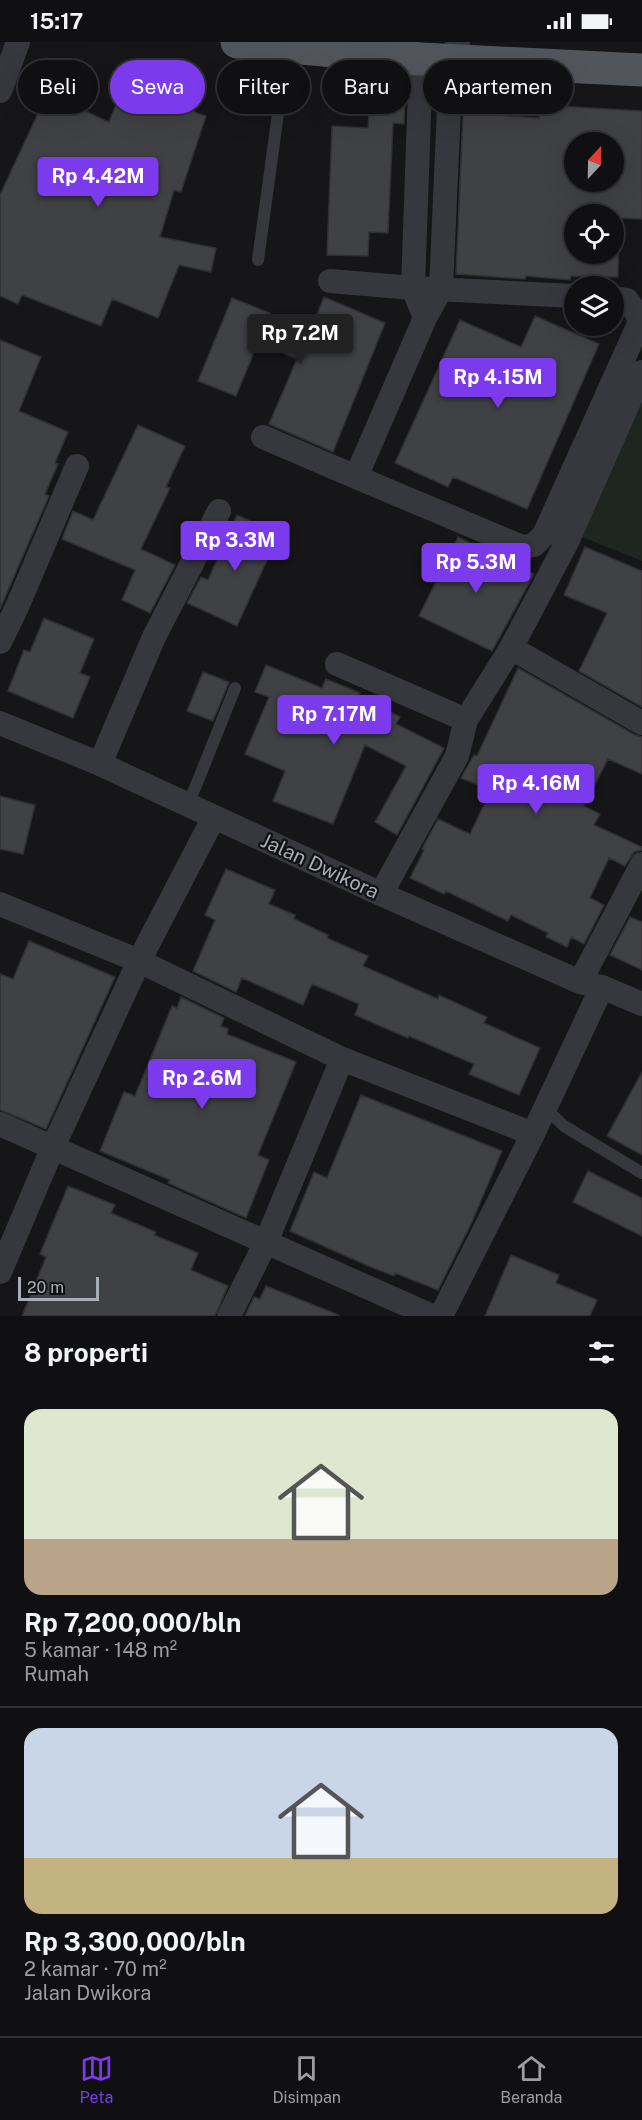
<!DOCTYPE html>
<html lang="id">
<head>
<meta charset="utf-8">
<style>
  :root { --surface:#101012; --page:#1e1e20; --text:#f1f3f6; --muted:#9c9d9f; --line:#303032; --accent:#7c3aed }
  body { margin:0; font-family:"Public Sans",sans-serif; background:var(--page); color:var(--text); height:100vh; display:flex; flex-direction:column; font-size:22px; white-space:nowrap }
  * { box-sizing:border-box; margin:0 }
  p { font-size:20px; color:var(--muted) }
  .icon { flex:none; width:33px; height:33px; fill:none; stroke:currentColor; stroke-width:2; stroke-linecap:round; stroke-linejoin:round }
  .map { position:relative; height:1274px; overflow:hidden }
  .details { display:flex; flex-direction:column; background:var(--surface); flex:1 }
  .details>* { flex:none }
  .top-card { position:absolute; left:18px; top:18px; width:606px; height:54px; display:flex; gap:12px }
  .needle { width:39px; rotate:22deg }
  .controls { position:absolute; left:564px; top:90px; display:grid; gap:12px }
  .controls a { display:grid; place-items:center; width:60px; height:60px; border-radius:50%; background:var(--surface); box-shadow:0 6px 24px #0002,0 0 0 2px var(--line); font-size:30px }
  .scale { position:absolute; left:18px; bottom:15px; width:81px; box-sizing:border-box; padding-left:6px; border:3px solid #a8adb8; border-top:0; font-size:16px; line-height:21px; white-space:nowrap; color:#a8adb8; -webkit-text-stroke:4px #111113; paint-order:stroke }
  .price { position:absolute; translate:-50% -51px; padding:0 14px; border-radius:6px; background:var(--accent); color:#fff; font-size:20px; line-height:39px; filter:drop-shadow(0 2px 3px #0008) }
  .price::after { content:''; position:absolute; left:50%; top:36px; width:18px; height:14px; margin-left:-9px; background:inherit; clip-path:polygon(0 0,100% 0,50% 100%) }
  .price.selected { background:#222; color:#fff }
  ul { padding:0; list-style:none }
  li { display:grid; align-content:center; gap:12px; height:318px; padding:0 24px }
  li+li { border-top:2px solid var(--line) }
  li span { display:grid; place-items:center; height:186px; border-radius:18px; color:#555 }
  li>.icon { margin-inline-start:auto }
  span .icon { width:108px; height:108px; fill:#fffc; stroke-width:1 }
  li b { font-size:26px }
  h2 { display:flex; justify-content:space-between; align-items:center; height:72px; padding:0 24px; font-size:26px }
  .pill { padding:0 21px; border-radius:27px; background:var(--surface); box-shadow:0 6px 24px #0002,0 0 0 2px var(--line); font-size:21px; line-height:54px }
  .pill.selected { background:var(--accent); color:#fff }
  .status { display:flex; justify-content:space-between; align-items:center; height:42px; padding:0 30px; background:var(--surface); direction:ltr }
  .status svg { height:16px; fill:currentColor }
  .menu { display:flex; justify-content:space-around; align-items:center; height:84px; border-top:2px solid var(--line); background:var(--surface); font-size:16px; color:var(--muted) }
  .menu a { display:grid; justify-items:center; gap:3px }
  .menu .selected { color:var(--accent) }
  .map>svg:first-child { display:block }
</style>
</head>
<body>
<div class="status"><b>15:17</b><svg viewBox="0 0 49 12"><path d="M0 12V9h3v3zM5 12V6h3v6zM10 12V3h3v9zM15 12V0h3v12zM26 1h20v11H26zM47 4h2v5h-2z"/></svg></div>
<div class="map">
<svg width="642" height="1274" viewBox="0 0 642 1274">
  <rect width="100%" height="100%" fill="#161618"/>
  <!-- green -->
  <path fill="#1e261f" d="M 642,344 L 642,519 L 572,491 Z"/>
  <!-- building -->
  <path fill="#404145" stroke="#303034" stroke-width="1.5" fill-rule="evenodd" d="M 123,45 L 181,68 L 182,66 L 206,74 L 181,150 L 174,148 L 160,195 L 216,206 L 211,230 L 179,223 L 158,276 L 112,257 L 101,284 L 22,253 L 18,262 L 0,254 L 0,153 L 47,52 L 109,80 Z
    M 370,54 L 405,55 L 404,82 L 393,81 L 388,191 L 369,190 L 368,214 L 327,213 L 332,84 L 368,86 Z
    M 540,63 L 642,69 L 642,177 L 619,176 L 618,235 L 571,234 L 570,238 L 526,234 L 525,237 L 456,232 L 463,71 L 539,76 ZM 574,100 L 614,100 L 614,140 L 574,140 ZM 574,172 L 614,172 L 614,212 L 574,212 Z
    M 324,255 L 385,281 L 333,410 L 269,382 L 297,317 L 258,300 L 236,354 L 198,339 L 232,256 L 270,271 L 268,274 L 309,292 Z
    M 535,274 L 599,302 L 527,467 L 453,435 L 448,445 L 395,421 L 460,278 L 521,305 Z
    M 0,298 L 41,315 L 19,369 L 68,390 L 55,421 L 58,422 L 45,452 L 49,454 L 0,567 Z
    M 138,383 L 185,404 L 166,445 L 170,446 L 141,507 L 175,523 L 150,571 L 122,558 L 135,528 L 62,497 L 73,469 L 93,478 Z
    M 237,473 L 279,492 L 237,584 L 187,561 L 201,535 L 208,538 Z
    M 458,495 L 534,532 L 492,609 L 419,574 Z
    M 585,505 L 642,529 L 642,665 L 579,629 L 607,571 L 564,553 Z
    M 44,576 L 94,597 L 80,631 L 90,635 L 73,676 L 8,649 L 24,608 L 30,610 Z
    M 266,623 L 322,646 L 326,637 L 360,651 L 359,653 L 400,675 L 396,682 L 444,706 L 397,793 L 375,780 L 406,724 L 365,703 L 333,782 L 273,759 L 285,729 L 245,712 L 269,655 L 255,650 Z
    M 518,626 L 635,693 L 642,695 L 642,732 L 608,717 L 584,764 L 600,772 L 594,783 L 642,805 L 642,808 L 634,810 L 625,824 L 609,816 L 590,856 L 604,863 L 584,902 L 571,895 L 567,905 L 546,895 L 548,891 L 511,873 L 508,879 L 446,849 L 444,852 L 410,836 L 424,808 L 422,807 L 438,777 L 470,792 L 491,748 L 461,736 L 474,713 L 477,714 Z
    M 203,630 L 229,640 L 213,679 L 187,669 Z
    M 0,754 L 35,763 L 23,812 L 0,807 Z
    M 226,827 L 275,848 L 269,862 L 295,873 L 294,877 L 328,893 L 327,896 L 368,914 L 363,924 L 438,957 L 439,953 L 487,975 L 484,981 L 540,1006 L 519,1053 L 469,1032 L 474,1022 L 409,994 L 408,996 L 355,973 L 359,962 L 312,942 L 303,963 L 242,936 L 236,950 L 193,929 L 215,878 L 205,873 Z
    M 630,875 L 642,880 L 642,928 L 610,913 Z
    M 29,899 L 115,935 L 46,1087 L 0,1068 L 0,932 L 13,937 Z
    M 181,955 L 224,976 L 221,984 L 228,987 L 227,992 L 296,1020 L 258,1113 L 269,1118 L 246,1176 L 168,1141 L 170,1138 L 100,1109 L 124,1050 L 135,1054 L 172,964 L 177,966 Z
    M 642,1030 L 642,1113 L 607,1094 Z
    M 361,1053 L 502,1109 L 472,1180 L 438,1248 L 395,1231 L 394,1234 L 366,1223 L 290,1189 L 314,1130 L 327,1136 Z
    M 588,1129 L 642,1156 L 642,1194 L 573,1160 Z
    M 68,1144 L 115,1163 L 111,1171 L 156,1190 L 154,1193 L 198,1211 L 191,1228 L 228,1244 L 215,1274 L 22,1274 L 46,1215 L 40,1212 Z
    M 511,1213 L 559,1233 L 556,1241 L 597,1258 L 590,1274 L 485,1274 Z
    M 266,1244 L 339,1273 L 339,1274 L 245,1274 L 254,1255 L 260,1257 Z"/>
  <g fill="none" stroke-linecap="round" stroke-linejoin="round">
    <!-- service -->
    <path stroke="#37383d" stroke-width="12" d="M 258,218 L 282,42 L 289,6
      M 187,762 L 195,746 L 235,646
      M 546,1067 L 564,1084 L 642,1131"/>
    <!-- minor -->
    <path stroke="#37383d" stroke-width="24" d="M 458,0 L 451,19 L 441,247 L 425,276 L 356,435 L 522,505 L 534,503 L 544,493 L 639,282 L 638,273 L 627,258 L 614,256
      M 421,17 L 413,246 L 425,276
      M 0,49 L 18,0
      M 330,239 L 413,246 L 574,254
      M 263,395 L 356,435
      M 0,600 L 17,565 L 77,424
      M 511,606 L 642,681
      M 337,622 L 466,678
      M 0,681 L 100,722 L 381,852 L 580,940 L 602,945 L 642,962
      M 100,722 L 154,595 L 219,469
      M 381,852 L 457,714 L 466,678 L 511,606 L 567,500 L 642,330
      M 0,862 L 139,919 L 342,1017 L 533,1092
      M 580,940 L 642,822
      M 0,1082 L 432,1274
      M 0,1230 L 53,1105 L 139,919 L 214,775
      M 229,1274 L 266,1200 L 342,1017
      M 441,1274 L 533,1092 L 602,945"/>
    <!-- primary -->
    <path stroke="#53555c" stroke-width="33" d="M 237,0 L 421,17 L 642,28"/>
  </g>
  <g text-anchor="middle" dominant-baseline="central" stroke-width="4.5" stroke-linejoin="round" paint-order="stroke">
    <!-- street labels -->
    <g font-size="20" fill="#a8adb8" stroke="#111113">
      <text transform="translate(320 824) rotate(25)">Jalan Dwikora</text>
    </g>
  </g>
</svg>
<div class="controls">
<a><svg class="needle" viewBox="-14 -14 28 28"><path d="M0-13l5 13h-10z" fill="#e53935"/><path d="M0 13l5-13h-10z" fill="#9c9d9f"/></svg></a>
<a><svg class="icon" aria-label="locate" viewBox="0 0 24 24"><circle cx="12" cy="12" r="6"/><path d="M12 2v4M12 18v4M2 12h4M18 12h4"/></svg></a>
<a><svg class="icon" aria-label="layers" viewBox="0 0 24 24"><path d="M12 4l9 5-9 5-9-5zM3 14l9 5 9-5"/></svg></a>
</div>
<div class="scale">20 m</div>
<b class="price" style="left:98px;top:166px">Rp 4.42M</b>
<b class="price selected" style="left:300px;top:323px">Rp 7.2M</b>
<b class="price" style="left:498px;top:367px">Rp 4.15M</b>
<b class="price" style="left:235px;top:530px">Rp 3.3M</b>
<b class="price" style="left:476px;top:552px">Rp 5.3M</b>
<b class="price" style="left:334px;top:704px">Rp 7.17M</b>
<b class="price" style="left:536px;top:773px">Rp 4.16M</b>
<b class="price" style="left:202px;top:1068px">Rp 2.6M</b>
<div class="top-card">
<a class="pill">Beli</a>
<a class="pill selected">Sewa</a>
<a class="pill">Filter</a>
<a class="pill">Baru</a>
<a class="pill">Apartemen</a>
</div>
</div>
<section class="details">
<h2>8 properti<svg class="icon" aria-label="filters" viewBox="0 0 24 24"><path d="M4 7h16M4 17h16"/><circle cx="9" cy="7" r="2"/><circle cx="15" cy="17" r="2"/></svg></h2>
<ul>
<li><span style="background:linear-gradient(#dfe7d0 70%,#b9a48a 0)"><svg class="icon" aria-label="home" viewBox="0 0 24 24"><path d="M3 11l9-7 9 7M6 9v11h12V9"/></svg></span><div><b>Rp 7,200,000/bln</b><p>5 kamar · 148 m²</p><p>Rumah</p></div></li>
<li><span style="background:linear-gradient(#c9d6e8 70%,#c2b280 0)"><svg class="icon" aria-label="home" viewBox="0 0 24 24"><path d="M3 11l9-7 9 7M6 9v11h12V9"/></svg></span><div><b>Rp 3,300,000/bln</b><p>2 kamar · 70 m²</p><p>Jalan Dwikora</p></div></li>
</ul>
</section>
<nav class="menu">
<a class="selected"><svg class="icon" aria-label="map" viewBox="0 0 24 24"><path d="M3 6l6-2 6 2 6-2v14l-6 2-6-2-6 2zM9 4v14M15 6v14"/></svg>Peta</a>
<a><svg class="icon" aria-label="saved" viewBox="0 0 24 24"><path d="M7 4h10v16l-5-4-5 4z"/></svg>Disimpan</a>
<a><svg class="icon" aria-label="home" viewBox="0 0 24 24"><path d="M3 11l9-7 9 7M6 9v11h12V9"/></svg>Beranda</a>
</nav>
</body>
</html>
